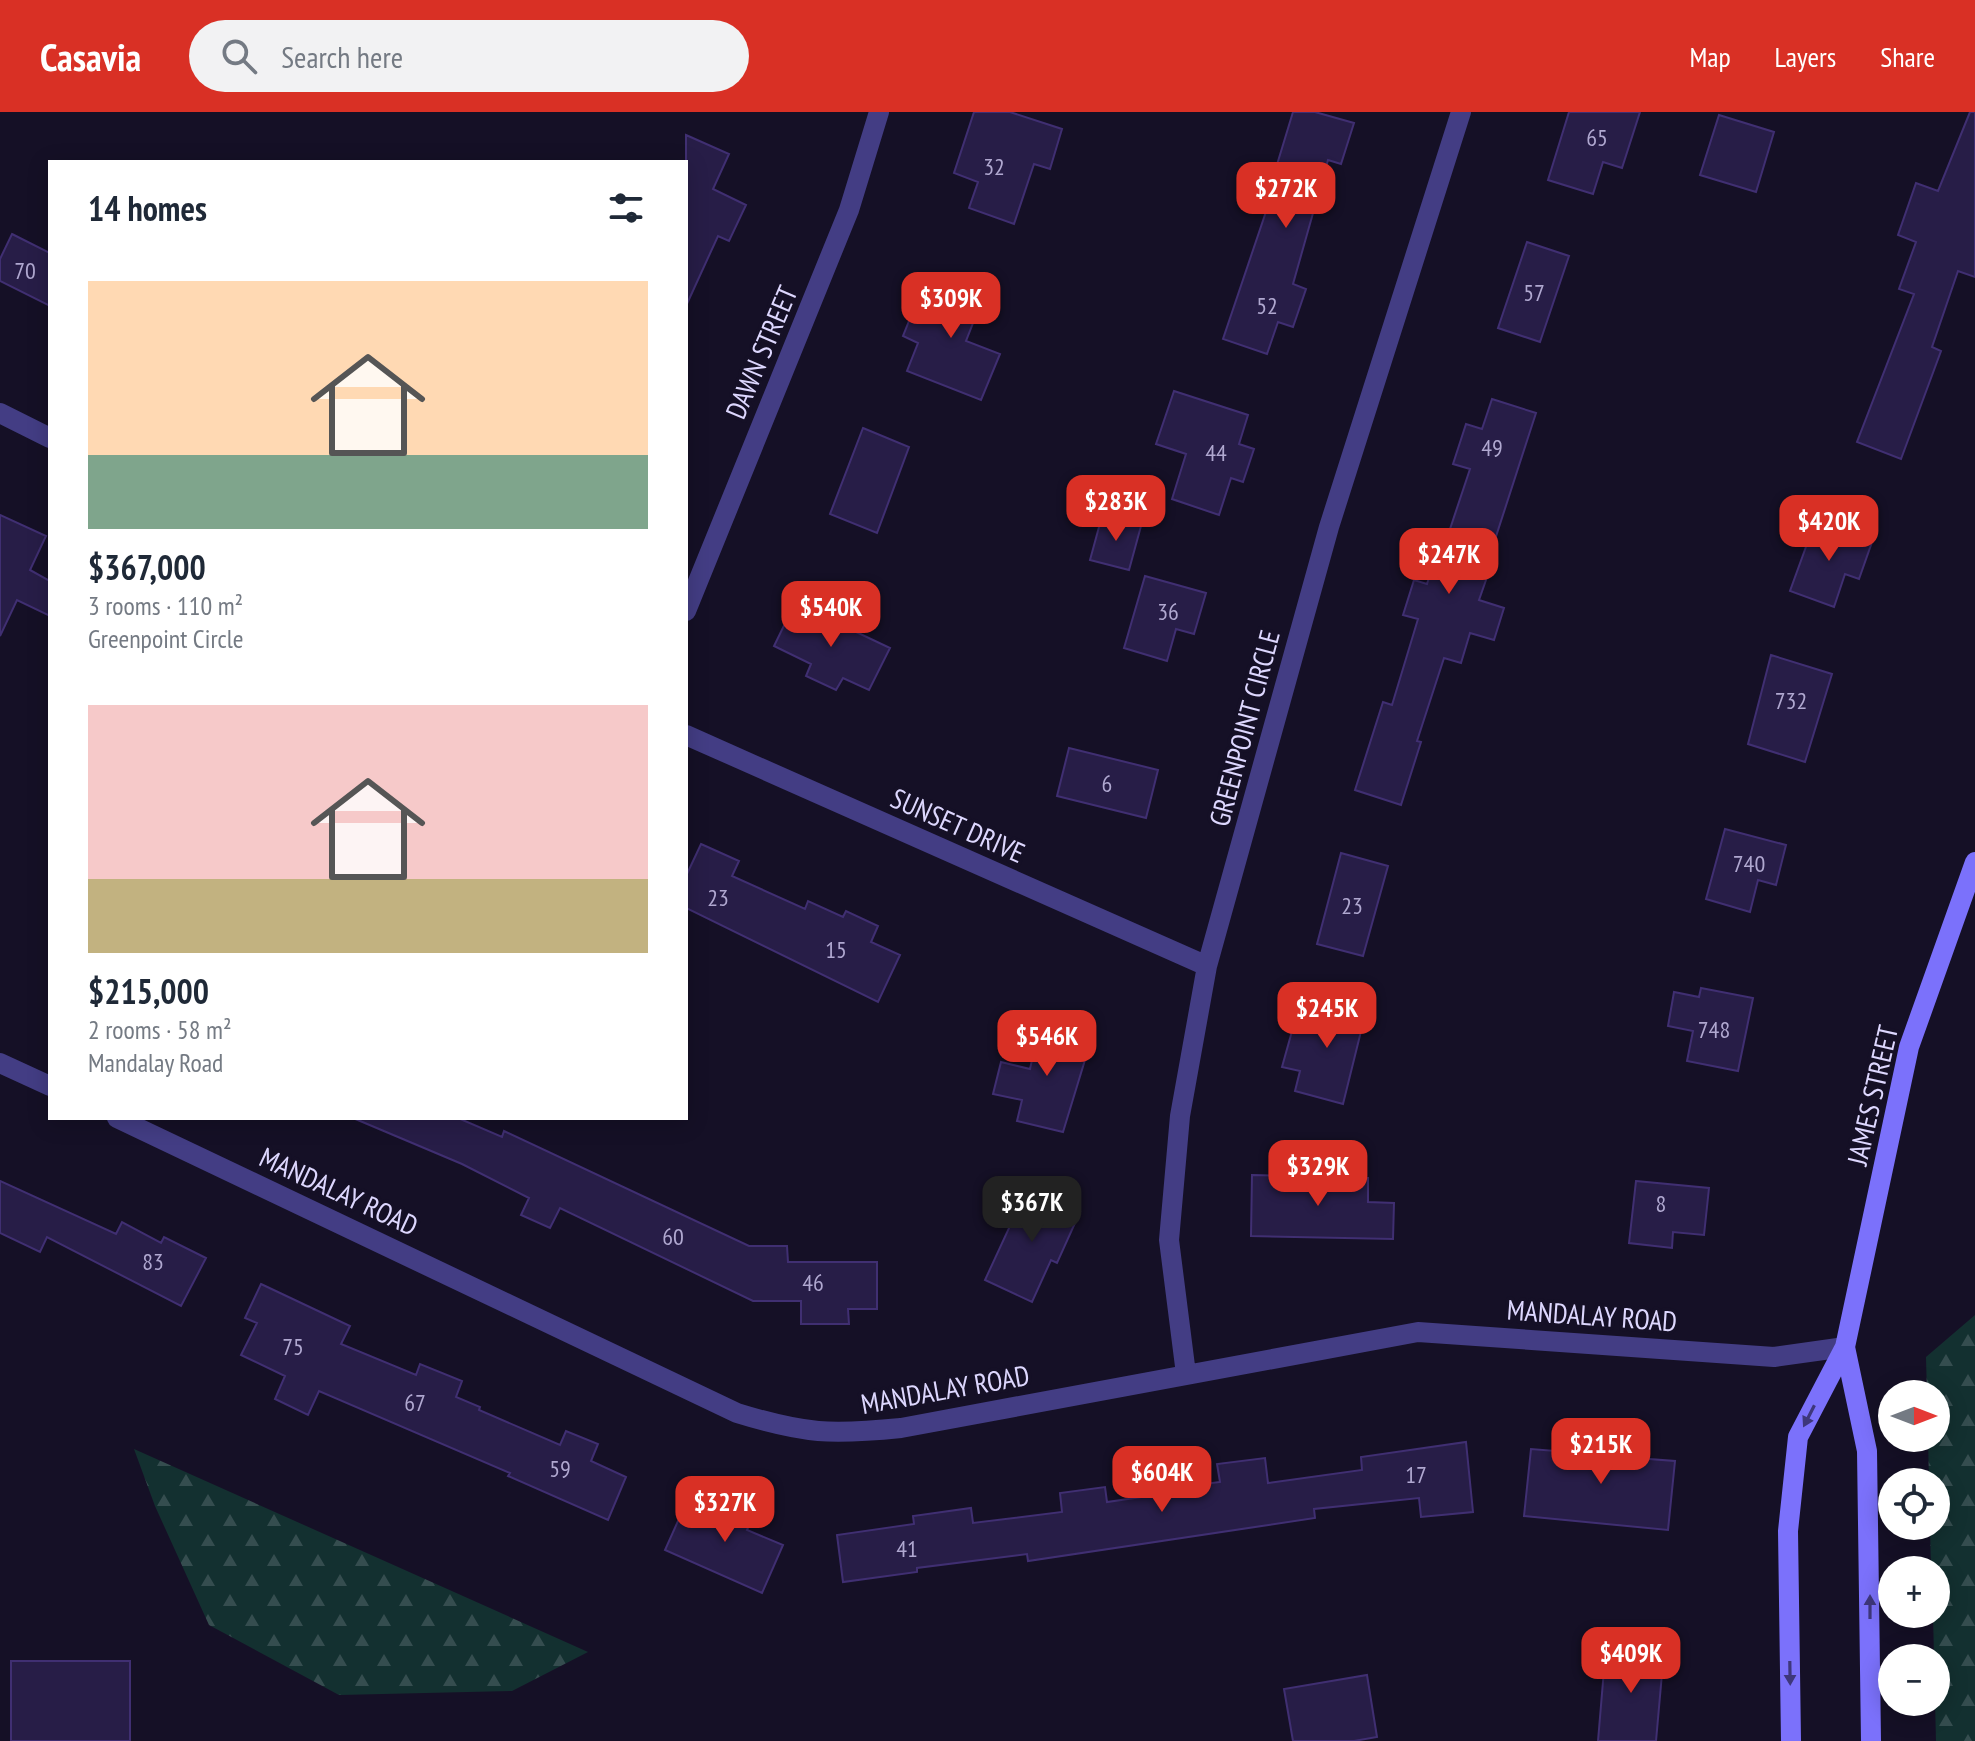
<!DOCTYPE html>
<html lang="en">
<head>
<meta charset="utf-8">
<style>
  :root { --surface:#fff; --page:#f2f2f3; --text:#1f2937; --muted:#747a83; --accent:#d93025 }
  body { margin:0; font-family:"PT Sans Narrow",sans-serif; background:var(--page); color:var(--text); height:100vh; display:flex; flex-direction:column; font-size:30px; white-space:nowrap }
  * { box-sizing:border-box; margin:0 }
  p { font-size:26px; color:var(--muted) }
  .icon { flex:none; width:44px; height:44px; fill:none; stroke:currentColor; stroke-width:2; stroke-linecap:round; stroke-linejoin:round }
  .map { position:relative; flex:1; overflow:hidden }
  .sheet { position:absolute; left:48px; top:48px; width:640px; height:960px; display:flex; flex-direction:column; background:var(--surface); border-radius:0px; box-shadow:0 4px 20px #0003 }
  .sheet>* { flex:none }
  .needle { width:52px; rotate:90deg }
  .buttons { position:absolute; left:1878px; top:1268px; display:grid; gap:16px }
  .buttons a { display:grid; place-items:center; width:72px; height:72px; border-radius:50%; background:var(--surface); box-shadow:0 4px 20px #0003; font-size:40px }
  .price { position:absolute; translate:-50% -68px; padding:0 18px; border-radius:16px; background:var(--accent); color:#fff; font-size:26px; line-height:52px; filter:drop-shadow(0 2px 4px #0008) }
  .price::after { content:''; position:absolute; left:50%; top:48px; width:24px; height:18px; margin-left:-12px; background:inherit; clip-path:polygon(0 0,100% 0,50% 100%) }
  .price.active { background:#222; color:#fff }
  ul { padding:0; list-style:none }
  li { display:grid; align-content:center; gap:16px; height:424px; padding:0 40px }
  li span { display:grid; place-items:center; height:248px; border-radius:0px; color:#555 }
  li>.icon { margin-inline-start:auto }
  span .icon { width:144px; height:144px; fill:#fffc; stroke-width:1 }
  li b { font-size:34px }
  h2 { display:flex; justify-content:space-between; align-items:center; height:96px; padding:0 40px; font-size:34px }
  header { display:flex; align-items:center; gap:48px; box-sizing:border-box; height:112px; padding:0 40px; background:var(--accent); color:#fff }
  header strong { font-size:38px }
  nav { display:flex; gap:44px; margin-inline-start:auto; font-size:28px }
  .search { width:560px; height:72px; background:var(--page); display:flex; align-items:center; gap:20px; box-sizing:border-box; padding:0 28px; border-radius:44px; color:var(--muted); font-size:30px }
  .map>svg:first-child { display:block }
</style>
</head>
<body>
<header>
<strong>Casavia</strong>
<div class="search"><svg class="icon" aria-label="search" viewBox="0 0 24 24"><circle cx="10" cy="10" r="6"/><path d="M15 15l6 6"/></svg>Search here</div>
<nav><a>Map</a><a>Layers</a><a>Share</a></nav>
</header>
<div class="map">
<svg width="1975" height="1629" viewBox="0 0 1975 1629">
  <defs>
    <pattern id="forest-firs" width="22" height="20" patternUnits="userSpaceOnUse" patternTransform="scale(2)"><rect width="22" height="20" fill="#133030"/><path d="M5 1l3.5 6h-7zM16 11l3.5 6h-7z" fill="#354d4f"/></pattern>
  </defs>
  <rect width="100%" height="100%" fill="#151026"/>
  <!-- forest -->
  <path fill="url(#forest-firs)" d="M 1975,1203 L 1975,1629 L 1936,1629 L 1933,1502 L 1936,1502 L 1936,1458 L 1931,1458 L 1930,1414 L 1936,1414 L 1936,1370 L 1929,1370 L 1928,1326 L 1936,1326 L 1936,1282 L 1927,1282 L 1926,1245 Z
    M 134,1337 L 588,1540 L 512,1579 L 339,1583 L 209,1513 L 155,1394 Z"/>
  <!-- building -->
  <path fill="#271d47" stroke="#402f72" stroke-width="2" d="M 974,0 L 1010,0 L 1062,17 L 1050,57 L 1034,52 L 1014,112 L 969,96 L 978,70 L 954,61 Z
    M 1293,0 L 1315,0 L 1354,11 L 1341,52 L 1328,48 L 1293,172 L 1306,177 L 1293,215 L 1278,210 L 1267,242 L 1223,227 L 1276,70 L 1272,69 Z
    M 1569,0 L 1640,0 L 1622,56 L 1603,50 L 1593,82 L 1548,68 Z
    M 1970,0 L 1975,0 L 1975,165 L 1958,159 L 1932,235 L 1941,239 L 1901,347 L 1857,330 L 1914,182 L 1899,177 L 1916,130 L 1898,123 L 1916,71 L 1938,79 Z
    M 1719,3 L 1774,20 L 1756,80 L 1700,63 Z
    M 686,23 L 729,42 L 713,77 L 746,93 L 729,129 L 718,124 L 686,194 Z
    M 12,122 L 50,141 L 50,194 L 0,169 L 0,147 Z
    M 1527,130 L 1569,144 L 1540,230 L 1498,216 Z
    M 945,162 L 986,178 L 966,229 L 1000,242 L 981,288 L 907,259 L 918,231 L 903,224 L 915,194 L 930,200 Z
    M 1174,279 L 1248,303 L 1239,332 L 1254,337 L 1243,370 L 1231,366 L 1219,403 L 1172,387 L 1186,342 L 1156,332 Z
    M 1492,287 L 1536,301 L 1489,446 L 1493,448 L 1479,488 L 1504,496 L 1494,528 L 1470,521 L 1461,551 L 1444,546 L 1417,629 L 1421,630 L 1401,693 L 1355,678 L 1383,590 L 1392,593 L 1418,507 L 1403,503 L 1414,468 L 1427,472 L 1440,431 L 1445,432 L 1470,357 L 1453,352 L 1466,312 L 1482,317 Z
    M 863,316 L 909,335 L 877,421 L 830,402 Z
    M 0,403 L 46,424 L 30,458 L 50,469 L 50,504 L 17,488 L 0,524 Z
    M 1102,404 L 1141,414 L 1129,458 L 1090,448 Z
    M 1815,410 L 1872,430 L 1859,467 L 1845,462 L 1834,495 L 1790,479 Z
    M 1145,464 L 1206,481 L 1194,522 L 1176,517 L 1167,549 L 1124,536 Z
    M 795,491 L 890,536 L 869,578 L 843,566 L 836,578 L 806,564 L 811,552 L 774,534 Z
    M 1771,543 L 1832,562 L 1805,650 L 1748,632 Z
    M 1069,636 L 1158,658 L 1146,706 L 1057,684 Z
    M 1725,717 L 1786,733 L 1776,773 L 1758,768 L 1750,800 L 1706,787 Z
    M 701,732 L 739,749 L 732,764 L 805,797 L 808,789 L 843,805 L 846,799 L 878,814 L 871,830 L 900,843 L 878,890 L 686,796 L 686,764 Z
    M 1341,741 L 1388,754 L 1363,844 L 1317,832 Z
    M 1701,876 L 1753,886 L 1738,959 L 1687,949 L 1693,919 L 1668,914 L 1674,880 L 1699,885 Z
    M 1325,884 L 1367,895 L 1343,992 L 1295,979 L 1300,959 L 1282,955 L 1294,912 L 1316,918 Z
    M 1040,912 L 1092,925 L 1063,1020 L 1017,1009 L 1022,988 L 993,982 L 1001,950 L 1030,957 Z
    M 353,1006 L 458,1006 L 502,1025 L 504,1019 L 749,1134 L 787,1134 L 788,1150 L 877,1150 L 877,1197 L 848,1197 L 849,1212 L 801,1212 L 801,1189 L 753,1189 L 560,1096 L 550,1116 L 521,1103 L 529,1086 L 462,1052 Z
    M 1252,1063 L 1368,1066 L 1368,1090 L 1394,1091 L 1393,1127 L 1251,1124 Z
    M 0,1069 L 116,1122 L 122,1110 L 161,1131 L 164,1125 L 206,1146 L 181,1194 L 47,1125 L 40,1140 L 0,1121 Z
    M 1636,1069 L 1709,1076 L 1704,1123 L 1673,1120 L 1672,1136 L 1629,1131 Z
    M 1028,1075 L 1080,1100 L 1057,1151 L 1051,1148 L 1032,1190 L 985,1168 Z
    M 261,1172 L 350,1214 L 341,1232 L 416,1263 L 420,1252 L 462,1269 L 456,1285 L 480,1295 L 479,1298 L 560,1333 L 566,1319 L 598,1332 L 591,1349 L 626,1365 L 608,1408 L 508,1364 L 510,1361 L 319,1279 L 308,1303 L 275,1287 L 285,1264 L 241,1243 L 257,1211 L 245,1206 Z
    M 1600,1324 L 1637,1328 L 1636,1346 L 1675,1349 L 1668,1418 L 1524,1404 L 1531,1337 L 1568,1340 L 1569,1332 L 1600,1336 Z
    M 1466,1330 L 1473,1400 L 1421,1405 L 1419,1386 L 1314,1397 L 1315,1406 L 1028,1449 L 1027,1442 L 917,1456 L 917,1460 L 843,1470 L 837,1423 L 914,1412 L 913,1404 L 971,1396 L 973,1411 L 1062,1400 L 1060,1381 L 1105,1375 L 1107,1390 L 1190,1378 L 1190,1374 L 1220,1370 L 1217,1352 L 1265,1346 L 1268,1371 L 1362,1358 L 1361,1345 Z
    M 720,1386 L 754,1402 L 747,1418 L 783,1433 L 762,1481 L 665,1438 L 687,1389 L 714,1401 Z
    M 1606,1534 L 1664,1539 L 1656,1629 L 1598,1629 Z
    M 11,1549 L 130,1549 L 130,1629 L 11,1629 Z
    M 1367,1563 L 1377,1625 L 1354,1629 L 1293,1629 L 1284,1577 Z"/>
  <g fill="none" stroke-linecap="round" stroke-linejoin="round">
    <!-- street -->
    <path stroke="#433d84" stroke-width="20" d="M 0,301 L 50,326
      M 686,499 L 849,98 L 879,0
      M 686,623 L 1207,854
      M 0,951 L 50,974
      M 117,1006 L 737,1301 C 805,1322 831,1323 901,1316 L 1418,1220 L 1774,1245 L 1845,1235
      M 1186,1262 L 1169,1128 L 1180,1004 L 1207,854 L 1329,415 L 1461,0"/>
    <!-- secondary -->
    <path stroke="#7b71fb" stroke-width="20" d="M 1845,1235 L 1867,1339 L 1871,1629
      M 1791,1629 L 1788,1419 L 1798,1325 L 1845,1235 L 1909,935 L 1975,750"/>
  </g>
  <!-- one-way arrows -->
  <defs><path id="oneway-solid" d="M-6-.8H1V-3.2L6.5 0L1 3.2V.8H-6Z" transform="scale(2)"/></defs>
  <g fill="#3e377b">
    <use href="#oneway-solid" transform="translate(1809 1304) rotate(117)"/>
    <use href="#oneway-solid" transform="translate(1870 1495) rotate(-90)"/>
    <use href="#oneway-solid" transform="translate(1790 1561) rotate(89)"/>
  </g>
  <g text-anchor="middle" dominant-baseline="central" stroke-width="7" stroke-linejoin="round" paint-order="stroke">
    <!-- number labels -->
    <g font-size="24" fill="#b0a8d0">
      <text x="1597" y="25">65</text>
      <text x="994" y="54">32</text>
      <text x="25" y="158">70</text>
      <text x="1534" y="180">57</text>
      <text x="1267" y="193">52</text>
      <text x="1492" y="335">49</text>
      <text x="1216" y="340">44</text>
      <text x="1168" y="499">36</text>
      <text x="1791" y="588">732</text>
      <text x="1107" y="671">6</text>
      <text x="1749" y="751">740</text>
      <text x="718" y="785">23</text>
      <text x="1352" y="793">23</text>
      <text x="836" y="837">15</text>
      <text x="1714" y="917">748</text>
      <text x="1661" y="1091">8</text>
      <text x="673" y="1124">60</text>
      <text x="153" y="1149">83</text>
      <text x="813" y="1170">46</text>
      <text x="293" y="1234">75</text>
      <text x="415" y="1290">67</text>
      <text x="560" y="1356">59</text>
      <text x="1416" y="1362">17</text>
      <text x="907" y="1436">41</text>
    </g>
    <!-- street labels -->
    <g font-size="28" fill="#ddd7fe" stroke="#151026">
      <text transform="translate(761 240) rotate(-67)">DAWN STREET</text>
      <text transform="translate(1244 616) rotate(-75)">GREENPOINT CIRCLE</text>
      <text transform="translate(958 713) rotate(24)">SUNSET DRIVE</text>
      <text transform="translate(1872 983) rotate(-77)">JAMES STREET</text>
      <text transform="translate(339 1079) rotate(25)">MANDALAY ROAD</text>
      <text transform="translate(1592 1203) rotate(4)">MANDALAY ROAD</text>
      <text transform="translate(945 1277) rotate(-10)">MANDALAY ROAD</text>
    </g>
  </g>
</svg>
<div class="buttons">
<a><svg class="needle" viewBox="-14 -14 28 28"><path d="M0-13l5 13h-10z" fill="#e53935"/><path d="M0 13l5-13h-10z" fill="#747a83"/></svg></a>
<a><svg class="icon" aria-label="locate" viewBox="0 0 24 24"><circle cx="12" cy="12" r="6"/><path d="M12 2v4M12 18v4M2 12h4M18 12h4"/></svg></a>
<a>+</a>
<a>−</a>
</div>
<b class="price" style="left:1286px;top:118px">$272K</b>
<b class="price" style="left:951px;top:228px">$309K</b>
<b class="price" style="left:1116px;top:431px">$283K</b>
<b class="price" style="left:1829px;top:451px">$420K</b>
<b class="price" style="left:1449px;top:484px">$247K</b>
<b class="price" style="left:831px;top:537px">$540K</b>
<b class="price" style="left:1327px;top:938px">$245K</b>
<b class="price" style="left:1047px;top:966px">$546K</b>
<b class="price" style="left:1318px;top:1096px">$329K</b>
<b class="price active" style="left:1032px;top:1132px">$367K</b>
<b class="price" style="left:1601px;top:1374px">$215K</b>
<b class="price" style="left:1162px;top:1402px">$604K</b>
<b class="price" style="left:725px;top:1432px">$327K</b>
<b class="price" style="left:1631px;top:1583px">$409K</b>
<section class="sheet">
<h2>14 homes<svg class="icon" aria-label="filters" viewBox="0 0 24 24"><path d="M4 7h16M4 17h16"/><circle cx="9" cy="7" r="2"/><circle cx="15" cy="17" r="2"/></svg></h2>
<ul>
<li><span style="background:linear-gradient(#ffd9b3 70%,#7fa58c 0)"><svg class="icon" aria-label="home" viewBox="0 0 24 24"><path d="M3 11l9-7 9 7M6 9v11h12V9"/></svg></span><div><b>$367,000</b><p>3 rooms · 110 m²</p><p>Greenpoint Circle</p></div></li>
<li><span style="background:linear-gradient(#f6c9c9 70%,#c2b280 0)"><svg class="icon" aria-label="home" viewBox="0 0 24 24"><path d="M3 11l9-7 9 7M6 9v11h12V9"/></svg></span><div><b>$215,000</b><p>2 rooms · 58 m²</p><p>Mandalay Road</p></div></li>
</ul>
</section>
</div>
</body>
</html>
